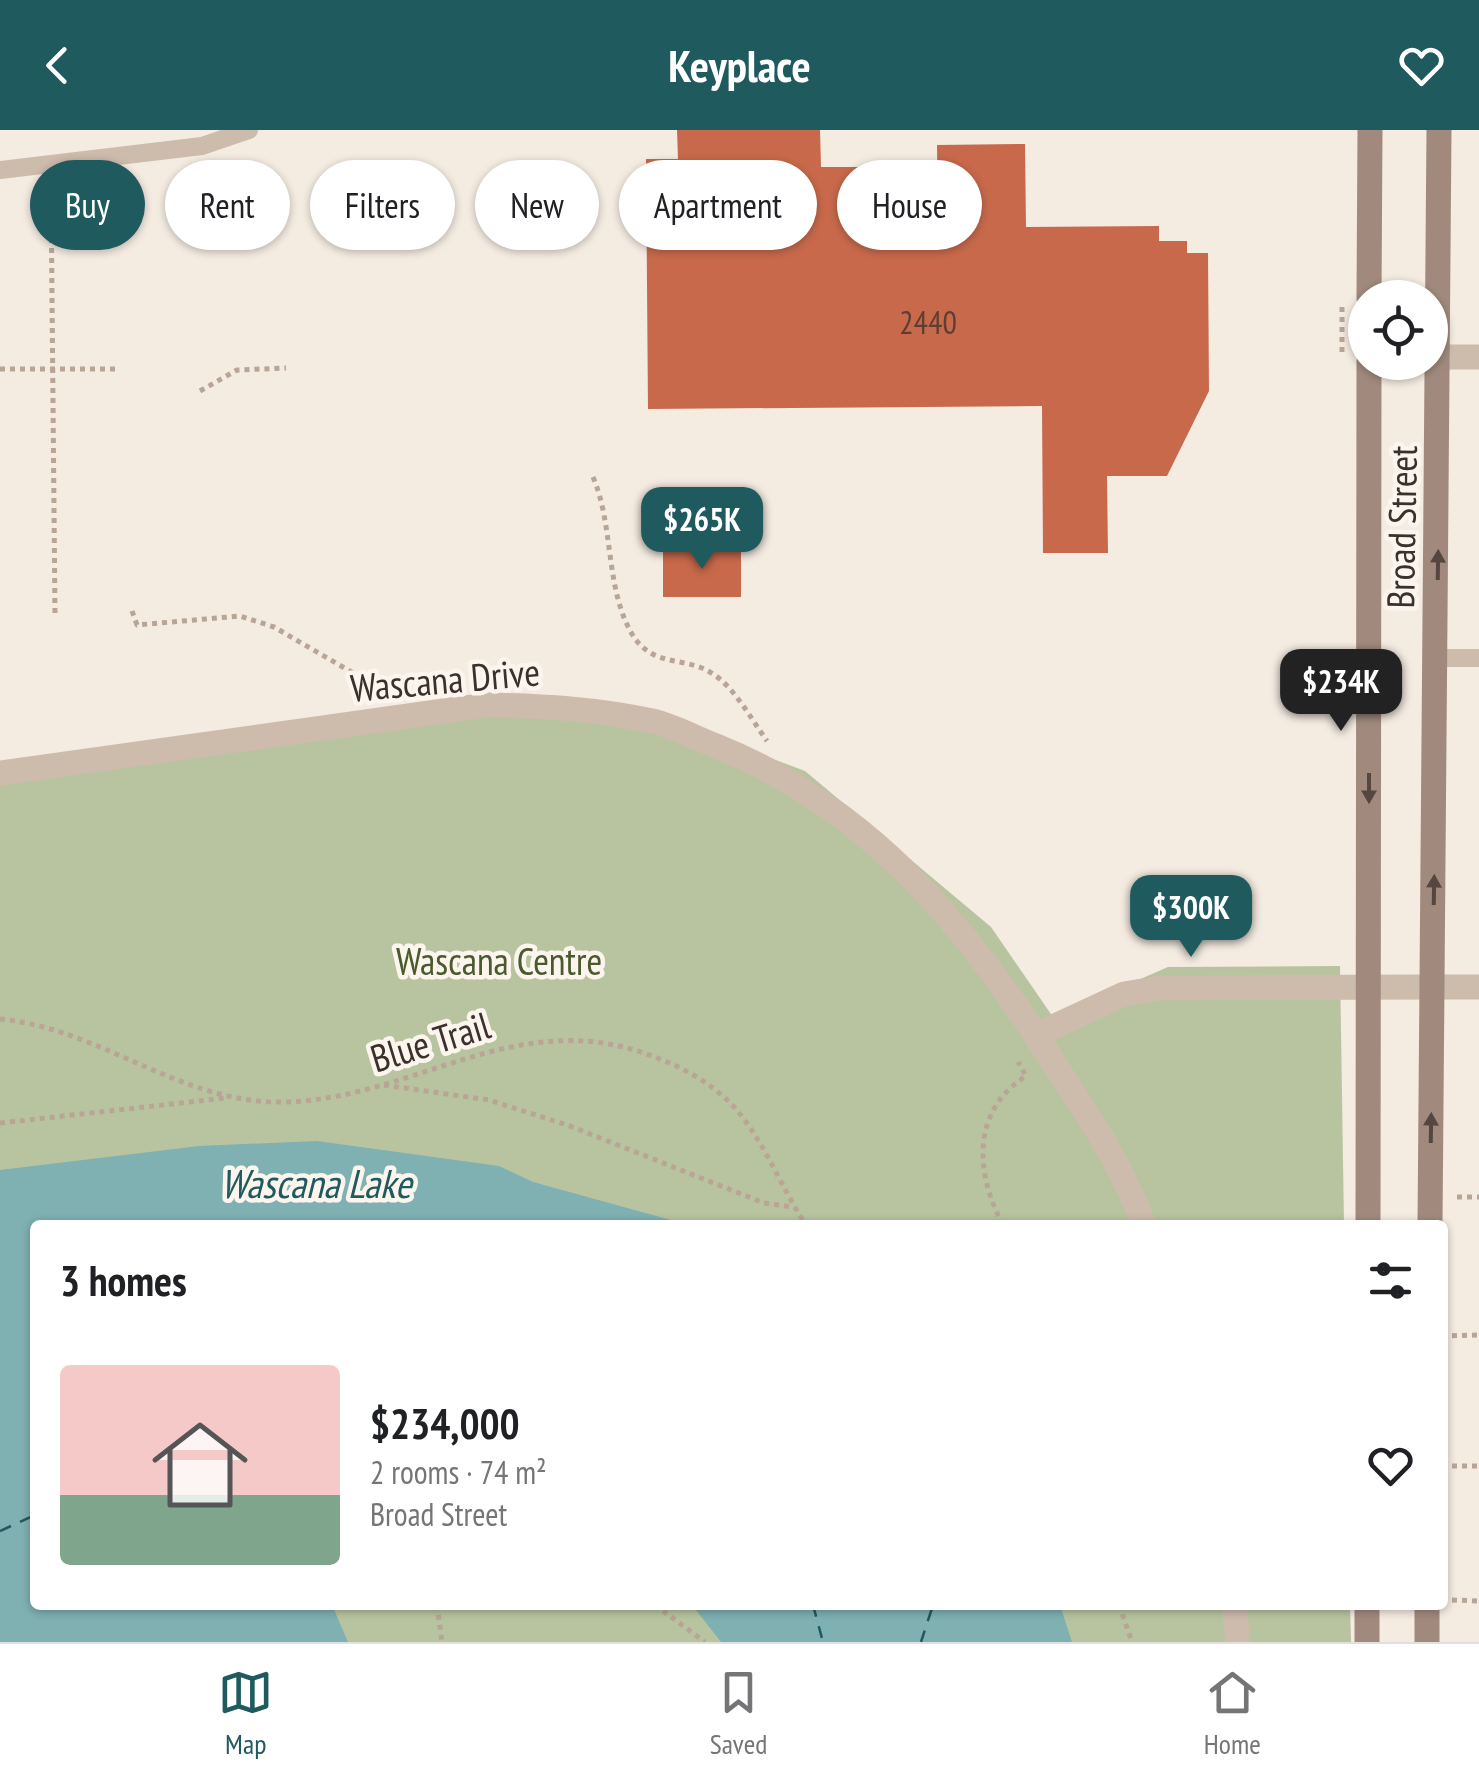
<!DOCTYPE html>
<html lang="en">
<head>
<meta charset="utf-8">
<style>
  :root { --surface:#fff; --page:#f2f2f2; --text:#202124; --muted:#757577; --line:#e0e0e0; --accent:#1f5a5e }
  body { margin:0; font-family:"PT Sans Narrow",sans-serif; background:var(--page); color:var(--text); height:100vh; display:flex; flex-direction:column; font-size:38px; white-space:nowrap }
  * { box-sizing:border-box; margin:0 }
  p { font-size:32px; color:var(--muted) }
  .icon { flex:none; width:55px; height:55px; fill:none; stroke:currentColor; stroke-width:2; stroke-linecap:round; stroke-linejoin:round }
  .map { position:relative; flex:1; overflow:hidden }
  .side { position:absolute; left:30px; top:1090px; width:1418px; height:390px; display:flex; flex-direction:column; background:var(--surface); border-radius:10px; box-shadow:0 2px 8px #0004 }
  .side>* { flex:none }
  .hud { position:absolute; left:30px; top:30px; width:1420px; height:90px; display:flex; gap:20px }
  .controls { position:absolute; left:1348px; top:150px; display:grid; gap:20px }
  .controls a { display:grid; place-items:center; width:100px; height:100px; border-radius:50%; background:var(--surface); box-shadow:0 2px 8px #0004; font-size:50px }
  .price { position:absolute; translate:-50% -85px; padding:0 22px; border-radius:20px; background:var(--accent); color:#fff; font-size:32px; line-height:65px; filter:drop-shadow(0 2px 5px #0008) }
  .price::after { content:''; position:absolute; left:50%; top:60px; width:30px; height:22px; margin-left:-15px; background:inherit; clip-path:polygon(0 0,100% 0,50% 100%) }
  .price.active { background:#222; color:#fff }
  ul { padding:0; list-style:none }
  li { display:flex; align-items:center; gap:30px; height:250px; padding:0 30px }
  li+li { border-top:2px solid var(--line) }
  li span { display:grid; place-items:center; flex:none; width:280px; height:200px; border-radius:10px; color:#555 }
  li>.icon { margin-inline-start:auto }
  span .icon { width:120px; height:120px; fill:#fffc; stroke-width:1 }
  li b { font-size:42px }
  h2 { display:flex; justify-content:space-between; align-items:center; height:120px; padding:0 30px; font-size:42px }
  .chip { padding:0 35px; border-radius:45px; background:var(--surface); box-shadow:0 2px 8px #0004; font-size:35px; line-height:90px }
  .chip.active { background:var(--accent); color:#fff }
  header { display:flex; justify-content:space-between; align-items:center; height:130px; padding:0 30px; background:var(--accent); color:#fff; font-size:45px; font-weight:700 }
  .menu { display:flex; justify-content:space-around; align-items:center; height:140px; border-top:2px solid var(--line); background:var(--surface); font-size:28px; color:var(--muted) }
  .menu a { display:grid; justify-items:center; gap:5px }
  .menu .active { color:var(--accent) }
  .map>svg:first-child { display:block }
</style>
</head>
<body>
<header><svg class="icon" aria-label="back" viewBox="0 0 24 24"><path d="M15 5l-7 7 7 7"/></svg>Keyplace<svg class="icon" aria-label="heart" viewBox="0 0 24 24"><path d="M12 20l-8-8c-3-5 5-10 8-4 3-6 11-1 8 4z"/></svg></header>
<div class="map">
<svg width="1479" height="1512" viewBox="0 0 1479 1512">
  <rect width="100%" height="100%" fill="#f4ebe1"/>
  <!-- green -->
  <path fill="#b8c4a0" d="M 486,565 L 658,586 L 805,641 L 991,797 L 1053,887 L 1168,837 L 1340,836 L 1344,1095 L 35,1095 L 35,1475 L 1350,1475 L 1351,1512 L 0,1512 L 0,633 Z"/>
  <!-- water -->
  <path fill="#7fb0b2" d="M 317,1011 L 499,1036 L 533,1052 L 689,1095 L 35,1095 L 35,1475 L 332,1475 L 348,1512 L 0,1512 L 0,1040 L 199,1016 Z
    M 692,1475 L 1060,1475 L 1072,1512 L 721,1512 Z"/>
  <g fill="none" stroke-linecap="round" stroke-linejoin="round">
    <!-- ferry -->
    <path stroke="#1f5a5e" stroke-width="2.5" stroke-dasharray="12 10" stroke-linecap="butt" d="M 0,1401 L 35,1385
      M 813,1475 L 823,1512
      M 921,1512 L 933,1475"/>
  </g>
  <!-- building -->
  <path fill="#c8694b" d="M 677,0 L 820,0 L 821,37 L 906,37 L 906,98 L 938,98 L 937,15 L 1025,14 L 1026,97 L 1159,96 L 1159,111 L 1187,111 L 1187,123 L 1208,123 L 1209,261 L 1167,346 L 1107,346 L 1108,423 L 1043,423 L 1042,276 L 648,279 L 646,29 L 678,29 Z
    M 663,417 L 741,417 L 741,467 L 663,467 Z"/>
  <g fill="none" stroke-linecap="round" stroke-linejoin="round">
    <!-- path -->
    <path stroke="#b9a596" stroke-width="5" stroke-dasharray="5 5" stroke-linecap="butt" d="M 51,58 L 55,486
      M 1342,177 L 1342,226
      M 0,239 L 116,239
      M 200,261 L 237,240 L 286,238
      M 593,347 C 614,396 605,458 632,504 C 653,539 685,525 713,544 C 734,557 752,590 767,611
      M 132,481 L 137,495 L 240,486 L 274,497 L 384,561
      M 0,889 C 98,898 176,970 275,972 C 409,974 514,873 652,926 C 683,937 713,954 735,978 C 765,1012 781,1058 806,1095
      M 384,955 L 489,970 L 570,996 L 764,1073 L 793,1077
      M 0,993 L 226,968
      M 1457,1067 L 1479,1067
      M 1003,1095 C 975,1043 971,981 1026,946 L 1018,932
      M 1442,1206 L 1479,1205
      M 1442,1336 L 1479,1336
      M 1452,1470 L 1479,1471
      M 437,1475 L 442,1512
      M 655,1475 L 705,1512
      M 1119,1475 L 1132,1512"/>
    <!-- service -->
    <path stroke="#cdbbac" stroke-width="18" d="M 0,40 L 202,16 L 249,0
      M 1436,528 L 1479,528"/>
    <!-- minor -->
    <path stroke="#cdbbac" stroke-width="25" d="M 1430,227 L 1479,227
      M 0,643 L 487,575 C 543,576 597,579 652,591 C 674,596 695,608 716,616 C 867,677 962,790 1048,924 C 1084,979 1121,1033 1144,1095
      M 1036,905 L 1124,864 L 1161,858 L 1432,857
      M 1234,1475 L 1238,1512"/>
    <!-- tertiary -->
    <path stroke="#cdbbac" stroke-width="25" d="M 1432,857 L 1479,857"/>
    <!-- secondary -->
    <path stroke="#a18a7d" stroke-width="25" d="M 1369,168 L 1370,0
      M 1368,1095 L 1369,232
      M 1430,1095 L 1439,0
      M 1367,1512 L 1367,1475
      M 1427,1512 L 1427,1475"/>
  </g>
  <!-- one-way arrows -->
  <defs><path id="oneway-solid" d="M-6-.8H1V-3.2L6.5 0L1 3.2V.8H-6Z" transform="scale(2.5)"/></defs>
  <g fill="#544640">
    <use href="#oneway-solid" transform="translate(1438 435) rotate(-89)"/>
    <use href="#oneway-solid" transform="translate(1369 658) rotate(90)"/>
    <use href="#oneway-solid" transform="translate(1434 760) rotate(-89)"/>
    <use href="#oneway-solid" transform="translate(1431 998) rotate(-89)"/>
  </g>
  <g text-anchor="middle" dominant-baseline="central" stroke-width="9" stroke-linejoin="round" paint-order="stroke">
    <!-- number labels -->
    <g font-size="32" fill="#5e3e33">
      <text x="928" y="192">2440</text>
    </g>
    <!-- street labels -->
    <g font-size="38" fill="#3b302b" stroke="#fbf5ee">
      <text transform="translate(1401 397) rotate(-89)">Broad Street</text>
      <text transform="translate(445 549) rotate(-5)">Wascana Drive</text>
      <text transform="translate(430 911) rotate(-17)">Blue Trail</text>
    </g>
    <!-- park labels -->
    <g font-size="38" fill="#4a5a2e" stroke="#fbf5ee">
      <text x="499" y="830">Wascana Centre</text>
    </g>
    <!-- water labels -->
    <g font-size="40" font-style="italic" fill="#1f5a5e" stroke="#fbf5ee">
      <text x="316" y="1053">Wascana Lake</text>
    </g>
  </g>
</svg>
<div class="controls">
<a><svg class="icon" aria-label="locate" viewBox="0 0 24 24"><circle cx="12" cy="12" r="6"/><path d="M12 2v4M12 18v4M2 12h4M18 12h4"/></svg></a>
</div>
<b class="price" style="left:702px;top:442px">$265K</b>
<b class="price active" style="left:1341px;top:604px">$234K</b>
<b class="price" style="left:1191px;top:830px">$300K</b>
<div class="hud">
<a class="chip active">Buy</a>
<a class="chip">Rent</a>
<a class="chip">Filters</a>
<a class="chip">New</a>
<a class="chip">Apartment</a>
<a class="chip">House</a>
</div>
<section class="side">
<h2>3 homes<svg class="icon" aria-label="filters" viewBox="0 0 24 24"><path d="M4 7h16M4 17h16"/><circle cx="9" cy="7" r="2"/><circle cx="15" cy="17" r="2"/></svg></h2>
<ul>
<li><span style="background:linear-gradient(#f6c9c9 65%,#7fa58c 0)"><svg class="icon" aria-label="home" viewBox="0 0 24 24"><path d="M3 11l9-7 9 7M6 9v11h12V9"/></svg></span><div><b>$234,000</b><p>2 rooms · 74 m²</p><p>Broad Street</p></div><svg class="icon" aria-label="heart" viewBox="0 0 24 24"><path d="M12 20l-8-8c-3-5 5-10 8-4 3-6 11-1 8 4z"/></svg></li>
</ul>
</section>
</div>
<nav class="menu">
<a class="active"><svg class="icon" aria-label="map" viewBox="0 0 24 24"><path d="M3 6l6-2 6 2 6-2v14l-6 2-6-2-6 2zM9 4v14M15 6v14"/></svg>Map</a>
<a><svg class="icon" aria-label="saved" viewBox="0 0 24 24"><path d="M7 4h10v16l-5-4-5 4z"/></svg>Saved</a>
<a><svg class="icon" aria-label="home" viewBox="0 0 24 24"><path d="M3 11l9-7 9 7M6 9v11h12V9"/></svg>Home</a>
</nav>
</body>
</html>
